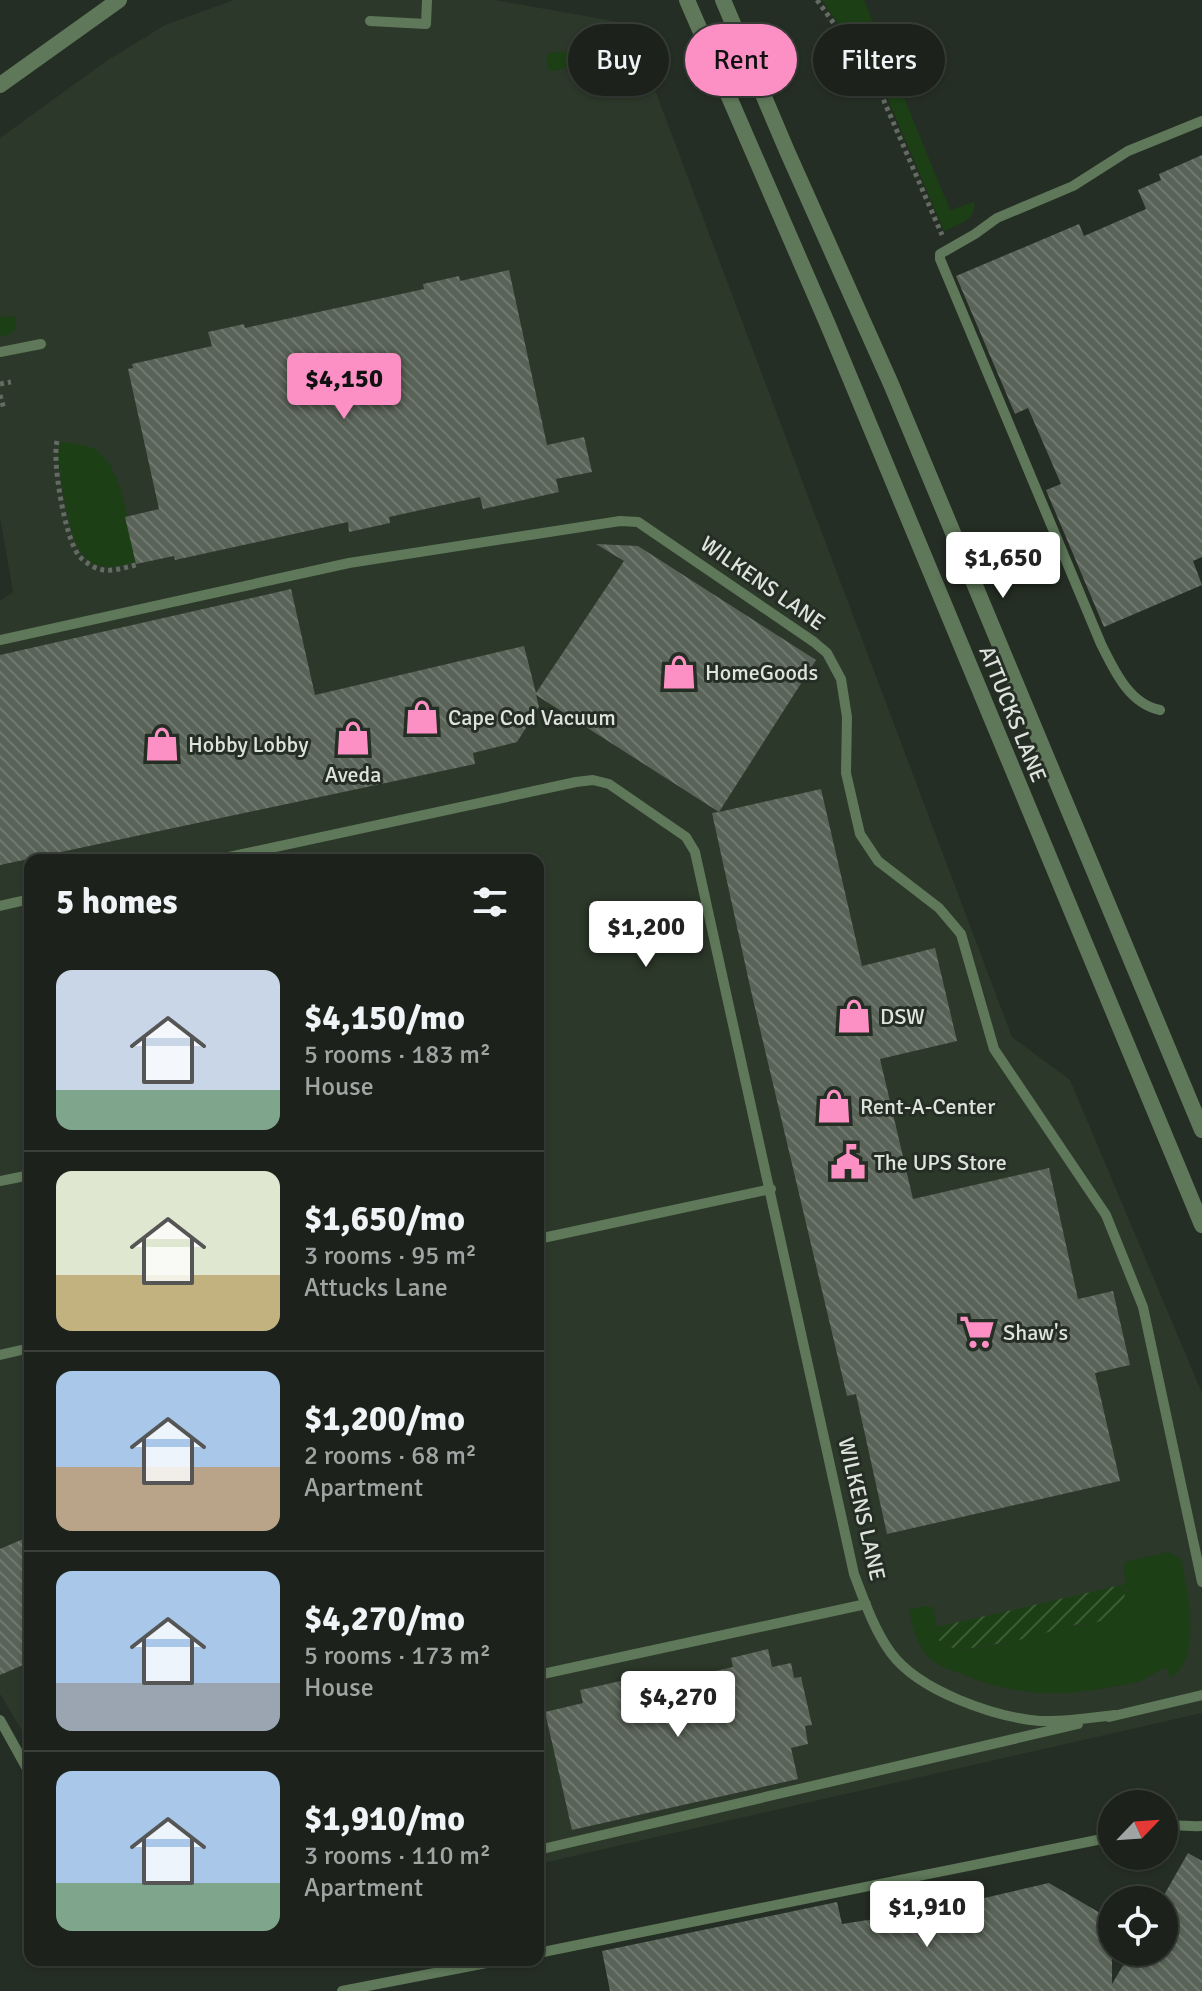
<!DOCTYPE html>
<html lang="en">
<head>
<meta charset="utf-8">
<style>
  :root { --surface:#1c221b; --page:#292f28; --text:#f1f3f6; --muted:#a0a4a3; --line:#3a3f3a; --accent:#fc8fc3 }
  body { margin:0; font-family:Signika,sans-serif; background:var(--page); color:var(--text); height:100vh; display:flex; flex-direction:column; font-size:30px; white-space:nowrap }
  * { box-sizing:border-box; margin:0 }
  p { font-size:26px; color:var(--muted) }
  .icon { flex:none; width:44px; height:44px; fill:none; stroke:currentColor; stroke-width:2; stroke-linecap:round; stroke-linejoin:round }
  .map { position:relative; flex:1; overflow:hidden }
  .sheet { position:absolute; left:24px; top:854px; width:520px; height:1112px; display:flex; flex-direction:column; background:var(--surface); border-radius:16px; box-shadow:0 2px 6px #0004,0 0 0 2px var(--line) }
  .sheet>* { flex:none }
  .banner { position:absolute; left:568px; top:24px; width:514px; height:72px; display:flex; gap:16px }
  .needle { width:52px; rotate:65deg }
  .tools { position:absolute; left:1098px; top:1790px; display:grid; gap:16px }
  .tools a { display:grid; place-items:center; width:80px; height:80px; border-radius:50%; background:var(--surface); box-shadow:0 2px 6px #0004,0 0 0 2px var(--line); font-size:40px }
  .price { position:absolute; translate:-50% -68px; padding:0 18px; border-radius:8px; background:#fff; color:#222; font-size:26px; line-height:52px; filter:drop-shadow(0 2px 4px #0008) }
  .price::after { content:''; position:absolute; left:50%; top:48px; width:24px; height:18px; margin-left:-12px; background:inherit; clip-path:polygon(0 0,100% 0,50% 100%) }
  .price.current { background:var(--accent); color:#111 }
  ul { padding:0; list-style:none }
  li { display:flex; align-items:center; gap:24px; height:200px; padding:0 32px }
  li+li { border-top:2px solid var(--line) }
  li span { display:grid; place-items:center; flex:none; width:224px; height:160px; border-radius:16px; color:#555 }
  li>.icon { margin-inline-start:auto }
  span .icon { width:96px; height:96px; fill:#fffc; stroke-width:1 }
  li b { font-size:34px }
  h2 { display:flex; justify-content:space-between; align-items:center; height:96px; padding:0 32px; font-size:34px }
  .pill { padding:0 28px; border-radius:36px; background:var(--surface); box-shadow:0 2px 6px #0004,0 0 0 2px var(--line); font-size:28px; line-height:72px }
  .pill.current { background:var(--accent); color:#111 }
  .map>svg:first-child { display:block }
</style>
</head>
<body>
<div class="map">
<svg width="1202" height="1991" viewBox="0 0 1202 1991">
  <defs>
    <pattern id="garden-furrows" width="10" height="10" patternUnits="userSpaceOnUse" patternTransform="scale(2)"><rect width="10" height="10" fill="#1c3f15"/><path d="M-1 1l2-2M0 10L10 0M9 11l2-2" fill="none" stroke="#3d5b37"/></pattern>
    <pattern id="building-back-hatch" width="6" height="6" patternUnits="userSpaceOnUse" patternTransform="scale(2)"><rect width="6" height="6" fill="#596357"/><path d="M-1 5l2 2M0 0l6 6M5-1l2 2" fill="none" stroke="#70796f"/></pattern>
  </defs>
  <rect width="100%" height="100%" fill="#252e24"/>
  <!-- built -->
  <path fill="#2c382a" d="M 234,0 L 495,0 L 630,24 L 1012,1037 L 1070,1080 L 1202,1393 L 1202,1713 L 538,1864 L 538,860 L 30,860 L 30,1744 L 0,1694 L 0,601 L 13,592 L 0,517 L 0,138 L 105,62 L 165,25 Z"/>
  <!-- grass -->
  <path fill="#1c3f15" d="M 822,0 L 864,0 L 950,210 L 974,202 C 977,220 958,224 944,231 L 884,90 Z
    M 583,50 L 592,53 L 593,61 L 553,71 L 548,69 L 546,57 L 550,53 Z
    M 15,316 L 16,329 L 10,334 L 0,337 L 0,317 Z
    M 61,442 C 71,443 83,444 92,448 C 124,463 129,531 136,562 C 123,565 110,569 97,565 C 69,557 64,493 59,467 L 57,458 Z
    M 1168,1552 L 1181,1559 C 1189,1592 1202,1662 1170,1678 L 1167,1668 C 1154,1671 1151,1677 1140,1681 C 1131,1684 1120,1685 1110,1687 C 1054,1698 1012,1695 959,1673 C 949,1669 935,1665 927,1656 C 917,1643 912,1626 909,1610 L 927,1606 L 933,1608 L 937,1627 L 935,1630 C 938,1636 942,1643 947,1646 C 970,1660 1061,1623 1091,1624 L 1127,1592 L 1124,1570 L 1125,1562 Z"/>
  <!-- garden -->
  <path fill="url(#garden-furrows)" d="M 1126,1584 L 1123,1607 L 1110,1618 L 1091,1624 L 1078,1624 L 1015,1641 L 959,1650 L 944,1645 L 935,1637 L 937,1627 Z"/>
  <!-- building -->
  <path fill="url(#building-back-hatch)" d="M 1202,155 L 1202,557 L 1193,561 L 1202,585 L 1104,627 L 1046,490 L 1061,484 L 1028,408 L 1015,414 L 956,276 L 1079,224 L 1084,236 L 1146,209 L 1138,190 L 1161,180 L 1159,174 Z
    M 509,270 L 547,445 L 584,437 L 592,472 L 556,479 L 559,492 L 483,509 L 480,497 L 389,517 L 390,523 L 349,532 L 348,522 L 175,560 L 174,556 L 136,564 L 125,517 L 159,509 L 128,369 L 133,368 L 132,364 L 212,346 L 208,332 L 244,324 L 245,328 L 424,289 L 423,284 L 459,276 L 460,281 Z
    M 596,544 L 638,546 L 816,660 L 719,812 L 821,789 L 862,966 L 935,948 L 957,1041 L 880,1059 L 913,1199 L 1049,1168 L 1078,1299 L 1113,1291 L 1130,1365 L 1095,1373 L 1120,1481 L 887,1534 L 856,1394 L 847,1396 L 751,991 L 712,813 L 719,812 L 536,695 L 539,707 L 517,742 L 473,753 L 475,764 L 0,865 L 0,655 L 291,589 L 315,695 L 524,646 L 536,693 L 624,561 Z
    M 30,1536 L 30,1662 L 0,1675 L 0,1549 Z
    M 768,1649 L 772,1667 L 791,1663 L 794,1678 L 801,1677 L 812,1725 L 805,1726 L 808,1744 L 791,1748 L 798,1779 L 572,1830 L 545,1712 L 583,1703 L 580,1690 L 657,1673 L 659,1684 L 733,1667 L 731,1658 Z
    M 1188,1853 L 1202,1861 L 1202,1991 L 610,1991 L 602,1951 L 837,1902 L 842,1924 L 932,1910 L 1049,1883 L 1112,1920 L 1112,1984 L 1131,1952 L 1164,1952 L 1164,1895 Z"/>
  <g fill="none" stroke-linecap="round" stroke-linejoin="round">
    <!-- path -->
    <path stroke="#636b62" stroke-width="5" stroke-dasharray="4 4" stroke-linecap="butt" d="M 817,0 L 867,69 L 881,94 L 942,235
      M 0,384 L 11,382
      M 0,395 L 4,409
      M 57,441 C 52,463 65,538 79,556 C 83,560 88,564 94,567 C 107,574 122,568 136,565"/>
    <!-- service -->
    <path stroke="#5e7859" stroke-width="10" d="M 370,21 L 426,24 L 427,0
      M 0,352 L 41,344
      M 0,640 L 349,563 L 620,521 L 638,522 L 814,642 L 827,653 L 841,679 L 847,717 L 846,773 L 860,834 L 878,861 L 939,908 L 961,934 L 994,1049 L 1106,1215 L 1143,1307 L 1202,1582
      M 1160,710 C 1129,704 1114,670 1101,644 L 940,259 L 940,254 L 975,234 L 997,218 L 1073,186 L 1128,151 L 1202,121
      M 215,860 L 576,782 L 593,780 L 609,784 L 686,837 L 695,852 L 854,1574 C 864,1600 874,1630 891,1653 C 919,1691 994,1717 1040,1721 C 1065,1722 1090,1718 1115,1715
      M 0,906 L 30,899
      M 0,1181 L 30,1175
      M 538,1239 L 771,1189
      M 0,1355 L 30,1348
      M 538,1675 L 866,1604
      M 1109,1717 L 1202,1695
      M 0,1720 L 30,1774
      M 1164,1826 C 1177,1824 1189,1827 1202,1826
      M 538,1850 L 1078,1724
      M 538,1953 L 1112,1837
      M 342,1991 L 502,1960"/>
    <!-- minor -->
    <path stroke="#5e7859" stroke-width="16" d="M 687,0 L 828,325 L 1202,1225
      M 723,0 L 787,151 L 891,384 L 1202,1130
      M 0,85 L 119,0"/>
  </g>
  <!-- icons -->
  <defs>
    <g id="shop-bare" transform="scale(2.76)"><path d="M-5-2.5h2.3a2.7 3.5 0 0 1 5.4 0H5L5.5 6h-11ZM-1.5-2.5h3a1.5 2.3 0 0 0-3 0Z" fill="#fc8fc3" stroke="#252e24" stroke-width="2.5" paint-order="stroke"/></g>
    <g id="civic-bare" transform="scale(2.76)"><path d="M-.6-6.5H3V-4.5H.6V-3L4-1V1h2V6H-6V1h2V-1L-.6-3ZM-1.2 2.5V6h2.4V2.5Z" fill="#fc8fc3" stroke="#252e24" stroke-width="2.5" paint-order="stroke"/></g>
    <g id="supermarket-bare" transform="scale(2.76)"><path d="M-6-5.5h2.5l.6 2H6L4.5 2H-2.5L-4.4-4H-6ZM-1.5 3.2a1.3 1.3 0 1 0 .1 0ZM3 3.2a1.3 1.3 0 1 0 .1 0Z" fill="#fc8fc3" stroke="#252e24" stroke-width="2.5" paint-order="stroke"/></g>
  </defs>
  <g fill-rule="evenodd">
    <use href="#shop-bare" x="679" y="672"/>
    <use href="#shop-bare" x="422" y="717"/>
    <use href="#shop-bare" x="353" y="738"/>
    <use href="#shop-bare" x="162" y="744"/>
    <use href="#shop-bare" x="854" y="1016"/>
    <use href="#shop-bare" x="834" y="1106"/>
    <use href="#civic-bare" x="848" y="1162"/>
    <use href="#supermarket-bare" x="977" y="1332"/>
  </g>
  <g text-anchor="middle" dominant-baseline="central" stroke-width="6" stroke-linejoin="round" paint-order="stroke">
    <!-- street labels -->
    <g font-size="22" fill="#dee4dd" stroke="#252e24">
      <text transform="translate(763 583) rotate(35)">WILKENS LANE</text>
      <text transform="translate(1013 714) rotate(68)">ATTUCKS LANE</text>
      <text transform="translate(862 1509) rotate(77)">WILKENS LANE</text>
    </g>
    <!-- poi labels -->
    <g font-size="22" fill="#dee4dd" stroke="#252e24" text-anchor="start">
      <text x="705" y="672">HomeGoods</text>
      <text x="448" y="717">Cape Cod Vacuum</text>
      <text x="188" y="744">Hobby Lobby</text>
      <text x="353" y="774" text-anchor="middle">Aveda</text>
      <text x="880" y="1016">DSW</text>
      <text x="860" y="1106">Rent-A-Center</text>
      <text x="874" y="1162">The UPS Store</text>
      <text x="1003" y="1332">Shaw's</text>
    </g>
  </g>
</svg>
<div class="tools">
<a><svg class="needle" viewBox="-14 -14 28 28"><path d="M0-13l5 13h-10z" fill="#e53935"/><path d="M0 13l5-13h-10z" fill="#a0a4a3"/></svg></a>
<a><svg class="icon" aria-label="locate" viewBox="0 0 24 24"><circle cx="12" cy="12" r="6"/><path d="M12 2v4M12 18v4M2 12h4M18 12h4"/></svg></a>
</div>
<b class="price current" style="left:344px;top:421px">$4,150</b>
<b class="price" style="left:1003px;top:600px">$1,650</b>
<b class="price" style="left:646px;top:969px">$1,200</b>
<b class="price" style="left:678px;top:1739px">$4,270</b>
<b class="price" style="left:927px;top:1949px">$1,910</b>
<div class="banner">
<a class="pill">Buy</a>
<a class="pill current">Rent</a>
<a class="pill">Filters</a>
</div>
<section class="sheet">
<h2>5 homes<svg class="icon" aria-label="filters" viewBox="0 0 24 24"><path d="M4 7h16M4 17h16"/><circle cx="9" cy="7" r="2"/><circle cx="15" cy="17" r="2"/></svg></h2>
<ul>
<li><span style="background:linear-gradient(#c9d6e8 75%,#7fa58c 0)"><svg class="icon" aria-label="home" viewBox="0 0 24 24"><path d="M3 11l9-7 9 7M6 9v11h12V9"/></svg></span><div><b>$4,150/mo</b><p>5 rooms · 183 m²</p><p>House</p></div></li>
<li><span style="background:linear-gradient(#dfe7d0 65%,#c2b280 0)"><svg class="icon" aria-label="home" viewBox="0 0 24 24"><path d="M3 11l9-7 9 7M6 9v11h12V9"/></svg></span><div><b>$1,650/mo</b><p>3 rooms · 95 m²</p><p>Attucks Lane</p></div></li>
<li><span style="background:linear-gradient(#a9c7e8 60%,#b9a48a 0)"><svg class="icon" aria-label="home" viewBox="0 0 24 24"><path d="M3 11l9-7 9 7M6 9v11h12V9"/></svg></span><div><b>$1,200/mo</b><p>2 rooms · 68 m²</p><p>Apartment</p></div></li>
<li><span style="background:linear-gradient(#a9c7e8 70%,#9aa5b1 0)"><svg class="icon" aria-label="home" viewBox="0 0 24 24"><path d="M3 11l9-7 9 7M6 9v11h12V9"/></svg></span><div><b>$4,270/mo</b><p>5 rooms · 173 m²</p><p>House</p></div></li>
<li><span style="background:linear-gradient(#a9c7e8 70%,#7fa58c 0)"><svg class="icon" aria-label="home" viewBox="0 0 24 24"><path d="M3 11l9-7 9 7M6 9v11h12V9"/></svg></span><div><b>$1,910/mo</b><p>3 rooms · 110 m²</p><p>Apartment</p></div></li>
</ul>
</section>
</div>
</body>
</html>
